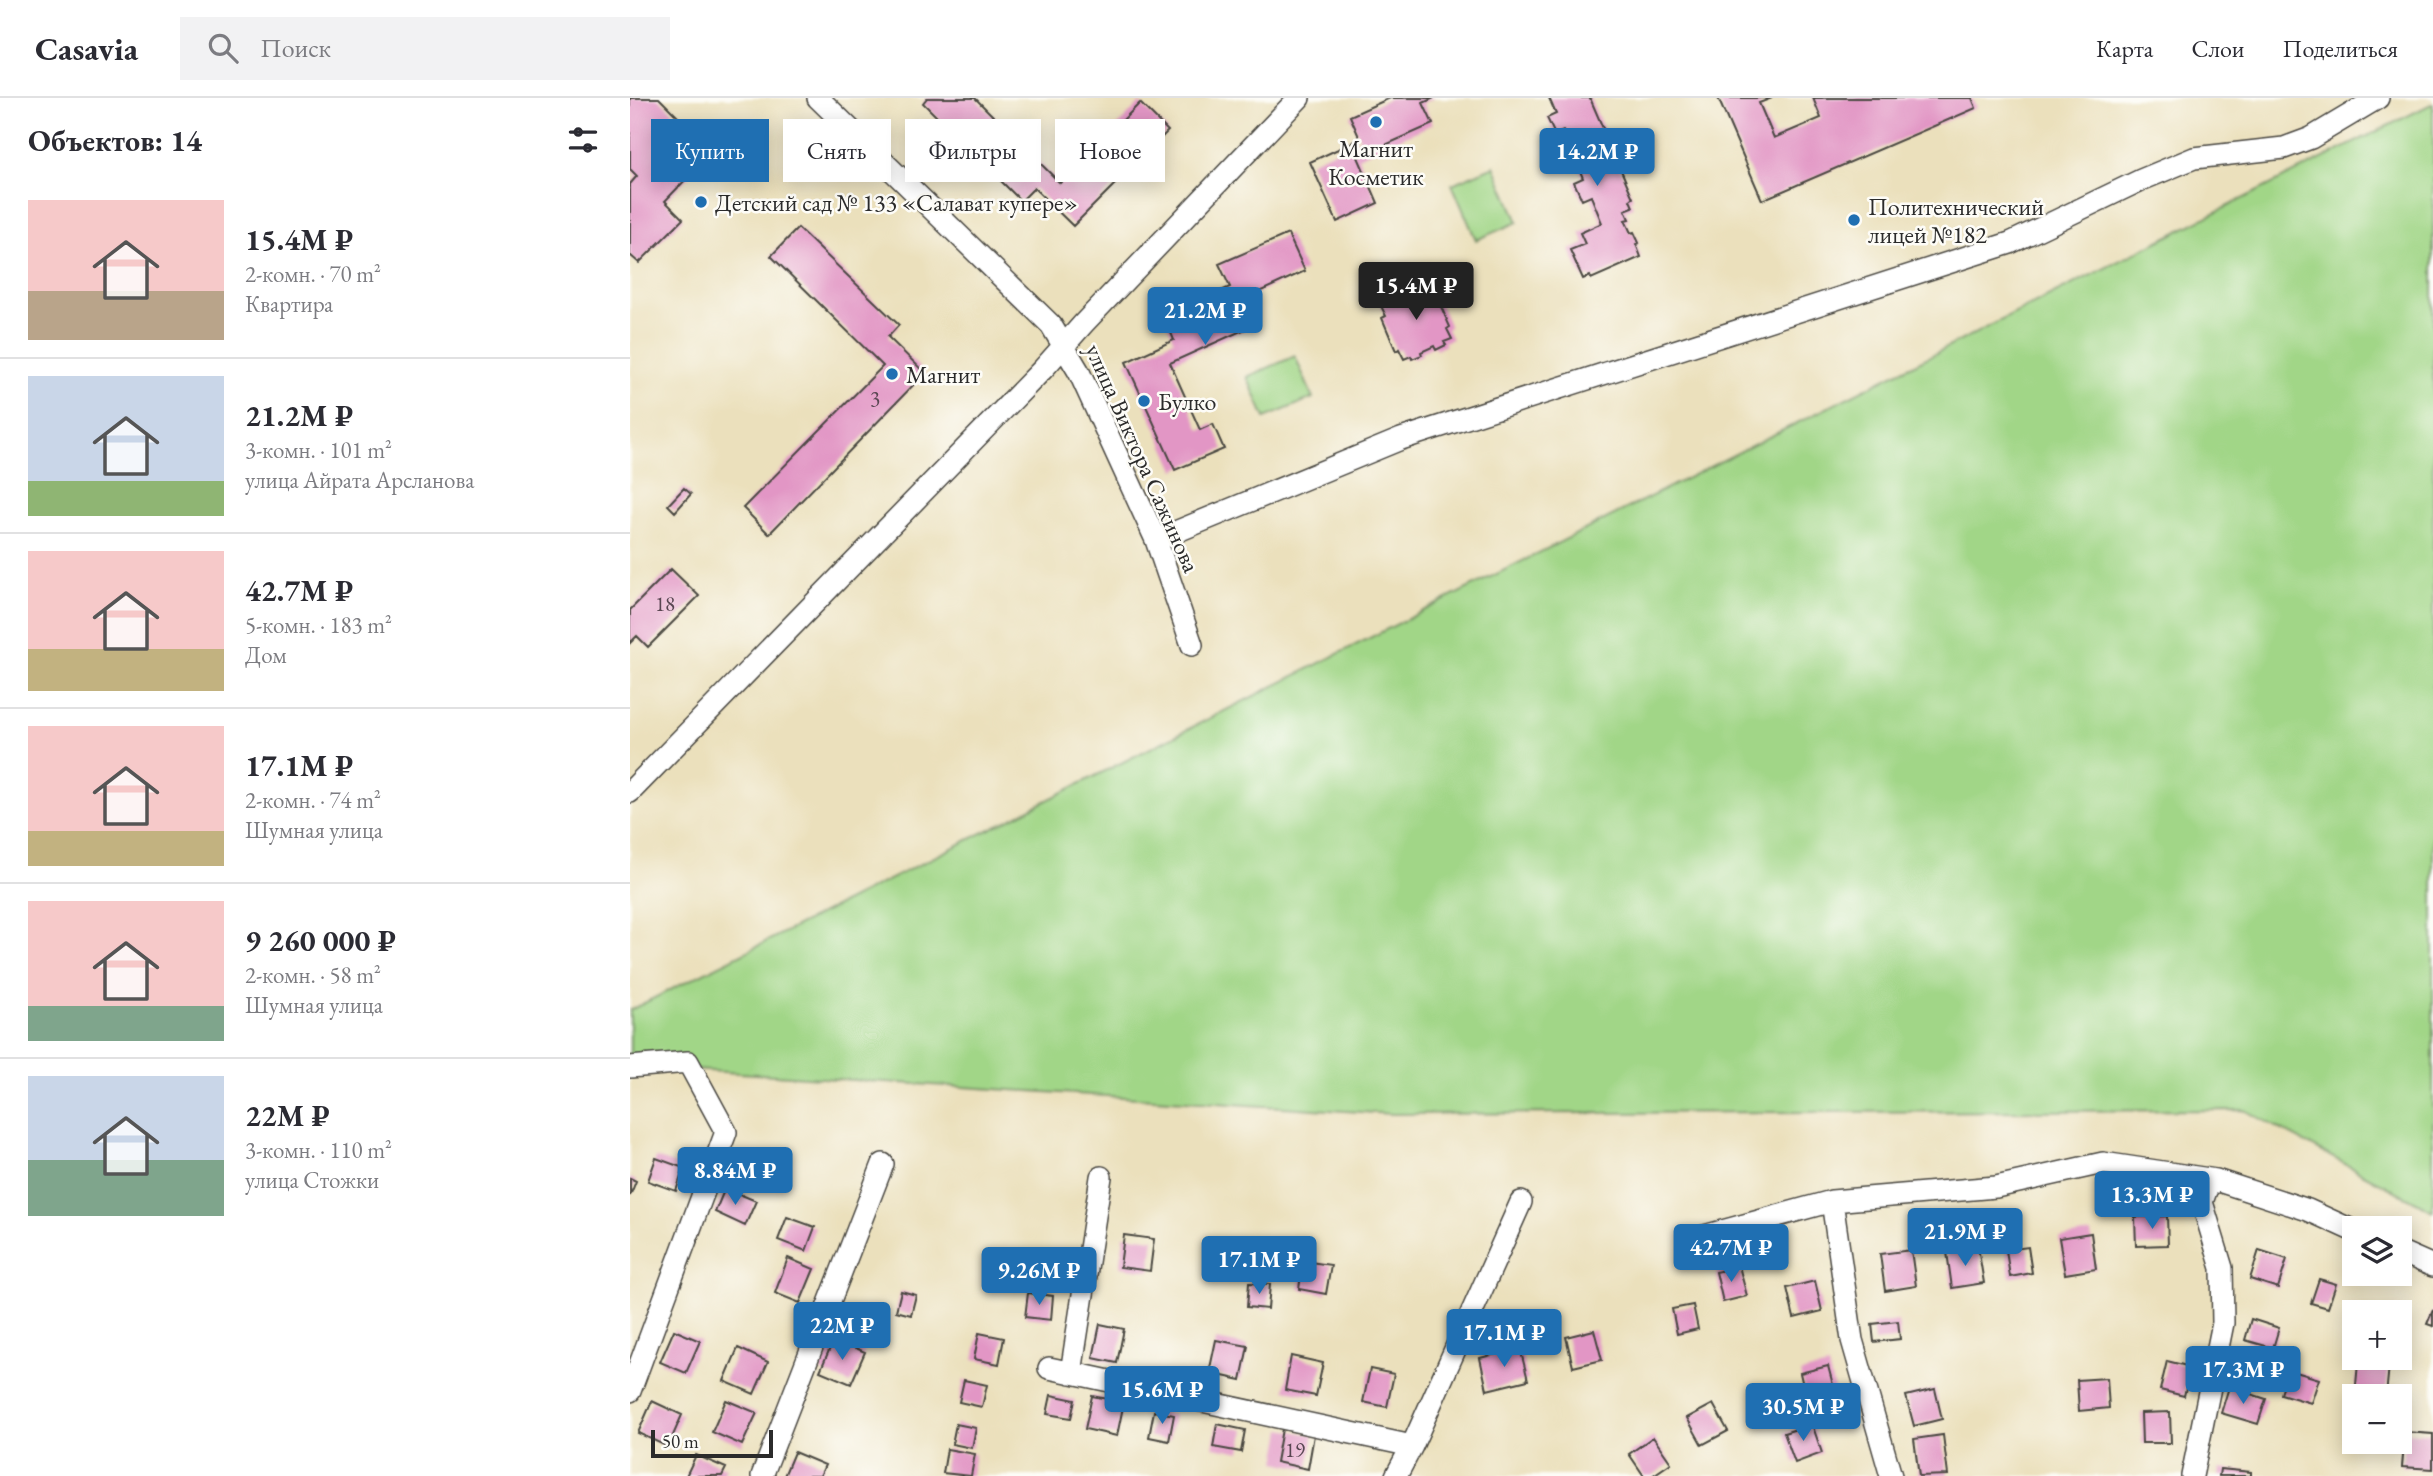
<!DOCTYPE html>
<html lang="ru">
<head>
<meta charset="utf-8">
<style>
  :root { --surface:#fff; --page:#f2f2f3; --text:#2b2b33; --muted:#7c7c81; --line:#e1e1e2; --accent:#1f6fb2 }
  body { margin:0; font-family:"EB Garamond",serif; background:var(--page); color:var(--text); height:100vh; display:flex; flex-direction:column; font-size:26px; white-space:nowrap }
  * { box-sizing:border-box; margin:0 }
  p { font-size:23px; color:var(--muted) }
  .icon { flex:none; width:38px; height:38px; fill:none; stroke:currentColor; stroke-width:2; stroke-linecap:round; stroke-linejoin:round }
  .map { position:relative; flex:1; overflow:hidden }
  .details { display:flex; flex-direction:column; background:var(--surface); width:630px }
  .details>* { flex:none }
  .guide { position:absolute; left:21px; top:21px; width:665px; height:63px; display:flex; gap:14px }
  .fabs { position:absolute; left:1712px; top:1118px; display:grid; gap:14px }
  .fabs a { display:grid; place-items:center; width:70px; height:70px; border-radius:0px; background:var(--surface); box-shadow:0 4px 18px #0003; font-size:35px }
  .scale { position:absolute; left:21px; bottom:18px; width:122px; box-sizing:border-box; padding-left:7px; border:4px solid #2b2b2b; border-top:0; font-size:19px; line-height:24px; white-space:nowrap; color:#2b2b2b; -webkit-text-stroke:5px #fdfcf7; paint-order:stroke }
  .price { position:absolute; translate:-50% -60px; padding:0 16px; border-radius:7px; background:var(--accent); color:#fff; font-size:23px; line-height:46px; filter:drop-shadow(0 2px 4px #0008) }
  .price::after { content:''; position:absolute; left:50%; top:42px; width:21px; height:16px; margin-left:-10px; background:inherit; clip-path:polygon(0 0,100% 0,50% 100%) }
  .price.on { background:#222; color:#fff }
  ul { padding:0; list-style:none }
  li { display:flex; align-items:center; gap:21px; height:175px; padding:0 28px }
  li+li { border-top:2px solid var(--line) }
  li span { display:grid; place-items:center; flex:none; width:196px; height:140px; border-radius:0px; color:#555 }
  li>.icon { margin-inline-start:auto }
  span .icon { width:84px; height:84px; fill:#fffc; stroke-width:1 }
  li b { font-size:30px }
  h2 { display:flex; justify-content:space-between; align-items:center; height:84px; padding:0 28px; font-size:30px }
  .chip { padding:0 24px; border-radius:0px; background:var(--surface); box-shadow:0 4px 18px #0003; font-size:24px; line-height:63px }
  .chip.on { background:var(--accent); color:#fff }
  header { display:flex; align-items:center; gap:42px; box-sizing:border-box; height:98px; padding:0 35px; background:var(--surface); border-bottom:2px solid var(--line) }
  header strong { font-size:33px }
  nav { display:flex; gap:38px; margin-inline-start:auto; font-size:24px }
  .search { width:490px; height:63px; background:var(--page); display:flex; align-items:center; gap:18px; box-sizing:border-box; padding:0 24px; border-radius:0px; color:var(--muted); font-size:26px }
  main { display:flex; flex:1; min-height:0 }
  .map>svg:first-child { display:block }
</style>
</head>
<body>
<header>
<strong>Casavia</strong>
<div class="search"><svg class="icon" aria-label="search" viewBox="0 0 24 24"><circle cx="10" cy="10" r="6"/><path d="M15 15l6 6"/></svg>Поиск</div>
<nav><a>Карта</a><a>Слои</a><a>Поделиться</a></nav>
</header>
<main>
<section class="details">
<h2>Объектов: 14<svg class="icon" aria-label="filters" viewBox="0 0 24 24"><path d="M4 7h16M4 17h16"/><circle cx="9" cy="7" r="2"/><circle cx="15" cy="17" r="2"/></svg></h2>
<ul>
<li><span style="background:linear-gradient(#f6c9c9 65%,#b9a48a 0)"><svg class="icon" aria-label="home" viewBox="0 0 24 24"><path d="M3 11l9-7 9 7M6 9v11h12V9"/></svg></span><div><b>15.4M ₽</b><p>2-комн. · 70 m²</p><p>Квартира</p></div></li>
<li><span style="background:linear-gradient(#c9d6e8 75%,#8fb573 0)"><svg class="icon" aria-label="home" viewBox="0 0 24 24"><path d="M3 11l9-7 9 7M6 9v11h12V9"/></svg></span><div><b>21.2M ₽</b><p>3-комн. · 101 m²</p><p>улица Айрата Арсланова</p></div></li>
<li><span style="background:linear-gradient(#f6c9c9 70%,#c2b280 0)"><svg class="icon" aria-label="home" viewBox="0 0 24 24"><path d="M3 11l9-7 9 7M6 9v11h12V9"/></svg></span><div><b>42.7M ₽</b><p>5-комн. · 183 m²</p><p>Дом</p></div></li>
<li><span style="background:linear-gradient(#f6c9c9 75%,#c2b280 0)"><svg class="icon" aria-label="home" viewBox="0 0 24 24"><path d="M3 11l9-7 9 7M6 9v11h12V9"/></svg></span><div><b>17.1M ₽</b><p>2-комн. · 74 m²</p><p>Шумная улица</p></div></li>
<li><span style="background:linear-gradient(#f6c9c9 75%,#7fa58c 0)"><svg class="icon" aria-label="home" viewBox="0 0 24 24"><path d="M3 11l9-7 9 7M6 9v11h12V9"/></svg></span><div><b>9 260 000 ₽</b><p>2-комн. · 58 m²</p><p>Шумная улица</p></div></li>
<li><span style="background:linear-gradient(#c9d6e8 60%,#7fa58c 0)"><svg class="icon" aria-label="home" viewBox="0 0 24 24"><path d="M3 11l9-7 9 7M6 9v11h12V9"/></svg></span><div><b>22M ₽</b><p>3-комн. · 110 m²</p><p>улица Стожки</p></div></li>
</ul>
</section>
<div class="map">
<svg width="1803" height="1378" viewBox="0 0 1803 1378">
  <rect width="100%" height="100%" fill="#fdfcf7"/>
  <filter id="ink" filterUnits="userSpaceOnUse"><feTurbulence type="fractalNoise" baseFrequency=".0143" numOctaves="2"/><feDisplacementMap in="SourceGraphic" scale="14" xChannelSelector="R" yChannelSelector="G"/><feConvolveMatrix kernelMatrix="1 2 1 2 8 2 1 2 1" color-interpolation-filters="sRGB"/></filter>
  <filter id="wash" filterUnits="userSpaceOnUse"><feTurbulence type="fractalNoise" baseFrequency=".00686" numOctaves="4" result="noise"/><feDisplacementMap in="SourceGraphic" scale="28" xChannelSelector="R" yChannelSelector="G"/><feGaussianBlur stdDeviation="1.57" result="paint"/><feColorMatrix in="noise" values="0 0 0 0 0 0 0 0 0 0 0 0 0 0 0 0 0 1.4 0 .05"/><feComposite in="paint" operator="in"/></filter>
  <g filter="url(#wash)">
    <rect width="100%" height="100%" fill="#ebe0bc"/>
    <!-- green -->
    <path fill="#a1d687" stroke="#668059" stroke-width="2" d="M 1803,5 L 1803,1113 L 1614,1012 L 762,1016 L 0,968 L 0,912 Z
      M 864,68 L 888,124 L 846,142 L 822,86 Z
      M 665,258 L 683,300 L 635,320 L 617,279 Z"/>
    <g id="blocks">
      <!-- building -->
      <path fill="#e296c5" d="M 0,0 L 29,0 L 52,23 L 32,44 L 63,74 L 35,103 L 53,121 L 9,165 L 0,157 L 0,86 L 7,78 L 0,71 Z
        M 297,0 L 345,0 L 430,85 L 510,5 L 538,33 L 443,128 L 404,90 L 391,103 L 293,5 Z
        M 760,0 L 804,0 L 793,5 L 803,26 L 728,59 L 748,105 L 707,124 L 680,64 L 730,41 L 720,18 Z
        M 919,0 L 960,0 L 1003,100 L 1000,102 L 1003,109 L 995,112 L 999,121 L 995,122 L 1001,135 L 1004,134 L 1009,145 L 1006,146 L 1011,159 L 961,181 L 960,178 L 953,181 L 940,152 L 955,146 L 950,135 L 972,125 L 961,98 L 952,102 L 944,84 L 953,80 L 933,33 L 925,37 L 917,20 L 926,16 Z
        M 1088,0 L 1142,0 L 1129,5 L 1144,40 L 1191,20 L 1183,0 L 1342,0 L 1346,10 L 1132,102 Z
        M 168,130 L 269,227 L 258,239 L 295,275 L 139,436 L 113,410 L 253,268 L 141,158 Z
        M 658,136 L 675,173 L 609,203 L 620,229 L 540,265 L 570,332 L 583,326 L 594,351 L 545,372 L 496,264 L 544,242 L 534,218 L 600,189 L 589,166 Z
        M 779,186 L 783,194 L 799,187 L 804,198 L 806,197 L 820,229 L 817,231 L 822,241 L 814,244 L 816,247 L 806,252 L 804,248 L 791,254 L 792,257 L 782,261 L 781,258 L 774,261 L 769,251 L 766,253 L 752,220 L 756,218 L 751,208 L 768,201 L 764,193 Z
        M 54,390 L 61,396 L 45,414 L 38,407 Z
        M 41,471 L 69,498 L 18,549 L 7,538 L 0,545 L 0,512 Z
        M 26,1060 L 54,1070 L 46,1093 L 18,1083 Z
        M 0,1080 L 6,1083 L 0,1098 Z
        M 95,1090 L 126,1103 L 115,1128 L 85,1114 Z
        M 1537,1118 L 1538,1147 L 1506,1148 L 1505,1119 Z
        M 157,1119 L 185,1129 L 176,1153 L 148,1142 Z
        M 1461,1135 L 1466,1171 L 1435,1176 L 1429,1140 Z
        M 494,1137 L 524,1141 L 520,1173 L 490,1169 Z
        M 1348,1149 L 1354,1185 L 1322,1190 L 1317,1154 Z
        M 1398,1149 L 1402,1175 L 1380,1179 L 1376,1152 Z
        M 1281,1152 L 1286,1188 L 1255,1193 L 1250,1156 Z
        M 1629,1152 L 1657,1161 L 1648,1190 L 1620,1181 Z
        M 360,1159 L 384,1163 L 380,1190 L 356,1187 Z
        M 158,1160 L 184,1171 L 170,1205 L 145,1195 Z
        M 673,1163 L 701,1167 L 696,1196 L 669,1191 Z
        M 1109,1168 L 1117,1198 L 1093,1204 L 1086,1174 Z
        M 1689,1181 L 1706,1186 L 1698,1210 L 1681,1205 Z
        M 1185,1183 L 1192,1213 L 1164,1220 L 1157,1190 Z
        M 619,1185 L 640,1186 L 638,1211 L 617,1209 Z
        M 271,1193 L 286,1197 L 281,1217 L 266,1213 Z
        M 398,1195 L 423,1198 L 421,1222 L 395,1219 Z
        M 1063,1207 L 1068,1231 L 1047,1236 L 1042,1211 Z
        M 1803,1212 L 1803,1228 L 1797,1226 Z
        M 1621,1221 L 1649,1230 L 1643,1250 L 1615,1242 Z
        M 1268,1223 L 1270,1241 L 1244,1244 L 1242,1226 Z
        M 470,1226 L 494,1231 L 487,1265 L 463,1260 Z
        M 44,1232 L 70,1243 L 56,1275 L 30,1264 Z
        M 964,1232 L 972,1262 L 943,1269 L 936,1239 Z
        M 349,1235 L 374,1240 L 369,1266 L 344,1261 Z
        M 204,1241 L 235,1254 L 221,1286 L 190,1273 Z
        M 586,1242 L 618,1248 L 611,1282 L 579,1275 Z
        M 108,1250 L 138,1264 L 124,1296 L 94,1283 Z
        M 890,1250 L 898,1282 L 857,1292 L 850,1260 Z
        M 661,1258 L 693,1265 L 686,1298 L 655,1292 Z
        M 1537,1263 L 1561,1269 L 1554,1298 L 1530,1292 Z
        M 1728,1265 L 1759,1267 L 1756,1298 L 1725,1298 Z
        M 1198,1268 L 1206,1298 L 1177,1305 L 1170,1275 Z
        M 740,1271 L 764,1276 L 757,1309 L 733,1304 Z
        M 1659,1272 L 1689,1281 L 1681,1305 L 1651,1296 Z
        M 1477,1280 L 1479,1310 L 1449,1313 L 1447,1282 Z
        M 334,1282 L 357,1287 L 352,1309 L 329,1304 Z
        M 1599,1289 L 1636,1301 L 1628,1326 L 1591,1315 Z
        M 1305,1291 L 1312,1321 L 1284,1328 L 1276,1298 Z
        M 421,1297 L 445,1302 L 441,1320 L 417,1316 Z
        M 462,1298 L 494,1304 L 487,1338 L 455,1331 Z
        M 96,1302 L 127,1315 L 112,1347 L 82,1334 Z
        M 22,1303 L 52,1317 L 38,1349 L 8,1335 Z
        M 1083,1306 L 1098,1333 L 1072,1347 L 1057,1320 Z
        M 524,1313 L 544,1317 L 539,1343 L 519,1339 Z
        M 1540,1314 L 1541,1345 L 1512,1345 L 1511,1315 Z
        M 326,1326 L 346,1330 L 342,1350 L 322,1346 Z
        M 587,1326 L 615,1332 L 611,1354 L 583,1349 Z
        M 1182,1326 L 1192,1355 L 1165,1365 L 1154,1335 Z
        M 652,1331 L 684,1337 L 678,1371 L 646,1364 Z
        M 1775,1334 L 1803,1336 L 1803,1371 L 1772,1369 Z
        M 1313,1337 L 1318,1377 L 1289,1378 L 1284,1341 Z
        M 1023,1339 L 1041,1365 L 1022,1378 L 1014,1378 L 999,1356 Z
        M 317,1351 L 345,1356 L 341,1378 L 313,1375 Z
        M 164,1354 L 195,1367 L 190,1378 L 154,1378 Z
        M 66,1357 L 96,1370 L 92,1378 L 56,1378 Z
        M 1590,1371 L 1621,1374 L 1621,1378 L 1589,1378 Z"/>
    </g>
  </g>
  <g filter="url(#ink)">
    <use href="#blocks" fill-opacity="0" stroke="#484641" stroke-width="2"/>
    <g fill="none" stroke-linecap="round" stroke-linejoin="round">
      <!-- minor casing -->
      <g stroke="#484641" stroke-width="24">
        <path id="minor" d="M 188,0 L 421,227 L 449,274 L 526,442 L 562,547
          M 526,442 L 771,341 L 1380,145 L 1511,82 L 1564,60 L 1654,50 L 1681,40 L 1748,0
          M 0,694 L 413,271 L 454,225 L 669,0
          M 0,969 L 58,964 L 96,1034 L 0,1293
          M 1202,1103 L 1222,1242 L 1261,1378
          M 1074,1138 L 1202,1103 L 1366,1089 L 1473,1065 L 1586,1082 L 1678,1112 L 1724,1133
          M 1769,1153 L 1803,1168
          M 419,1270 L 782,1348
          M 441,1275 L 471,1079
          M 132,1378 L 253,1066
          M 766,1378 L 782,1348 L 891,1104
          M 1562,1378 L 1593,1225 L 1592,1170 L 1572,1104 L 1577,1090 L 1586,1082"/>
      </g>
      <!-- minor -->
      <use href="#minor" stroke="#fff" stroke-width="21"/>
    </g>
  </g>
  <!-- markers -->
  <g fill="#1f6fb2" stroke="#fdfcf7" stroke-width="2.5">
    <circle cx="746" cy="24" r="7"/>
    <circle cx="71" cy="104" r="7"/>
    <circle cx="1224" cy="122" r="7"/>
    <circle cx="262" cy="276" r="7"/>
    <circle cx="514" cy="303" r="7"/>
  </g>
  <g text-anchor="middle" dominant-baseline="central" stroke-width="5" stroke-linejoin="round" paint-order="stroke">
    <!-- number labels -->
    <g font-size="21" fill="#594652">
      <text x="245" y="300">3</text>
      <text x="35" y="505">18</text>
      <text x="665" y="1351">19</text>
    </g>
    <!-- poi labels -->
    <g font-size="24" fill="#2b2b2b" stroke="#fdfcf7" text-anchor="start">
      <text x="746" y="50" text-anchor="middle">Магнит<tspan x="746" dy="28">Косметик</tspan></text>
      <text x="85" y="104">Детский сад № 133 «Салават купере»</text>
      <text x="1238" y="108">Политехнический<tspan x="1238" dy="28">лицей №182</tspan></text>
      <text x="276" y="276">Магнит</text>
      <text x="528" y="303">Булко</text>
    </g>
    <!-- street labels -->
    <g font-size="24" fill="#2b2b2b" stroke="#fdfcf7">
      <text transform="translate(513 360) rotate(66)">улица Виктора Сажинова</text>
    </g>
  </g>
</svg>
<div class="fabs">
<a><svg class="icon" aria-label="layers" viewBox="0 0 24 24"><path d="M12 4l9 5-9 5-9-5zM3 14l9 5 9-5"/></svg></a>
<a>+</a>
<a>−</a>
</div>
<div class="scale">50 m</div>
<b class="price" style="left:967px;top:90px">14.2M ₽</b>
<b class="price on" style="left:786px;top:224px">15.4M ₽</b>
<b class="price" style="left:575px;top:249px">21.2M ₽</b>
<b class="price" style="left:105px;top:1109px">8.84M ₽</b>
<b class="price" style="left:1522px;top:1133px">13.3M ₽</b>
<b class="price" style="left:1335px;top:1170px">21.9M ₽</b>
<b class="price" style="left:1101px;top:1186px">42.7M ₽</b>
<b class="price" style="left:629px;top:1198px">17.1M ₽</b>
<b class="price" style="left:409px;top:1209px">9.26M ₽</b>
<b class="price" style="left:212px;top:1264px">22M ₽</b>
<b class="price" style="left:874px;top:1271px">17.1M ₽</b>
<b class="price" style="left:1613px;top:1308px">17.3M ₽</b>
<b class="price" style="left:532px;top:1328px">15.6M ₽</b>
<b class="price" style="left:1173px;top:1345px">30.5M ₽</b>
<div class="guide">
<a class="chip on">Купить</a>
<a class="chip">Снять</a>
<a class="chip">Фильтры</a>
<a class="chip">Новое</a>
</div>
</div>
</main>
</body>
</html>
